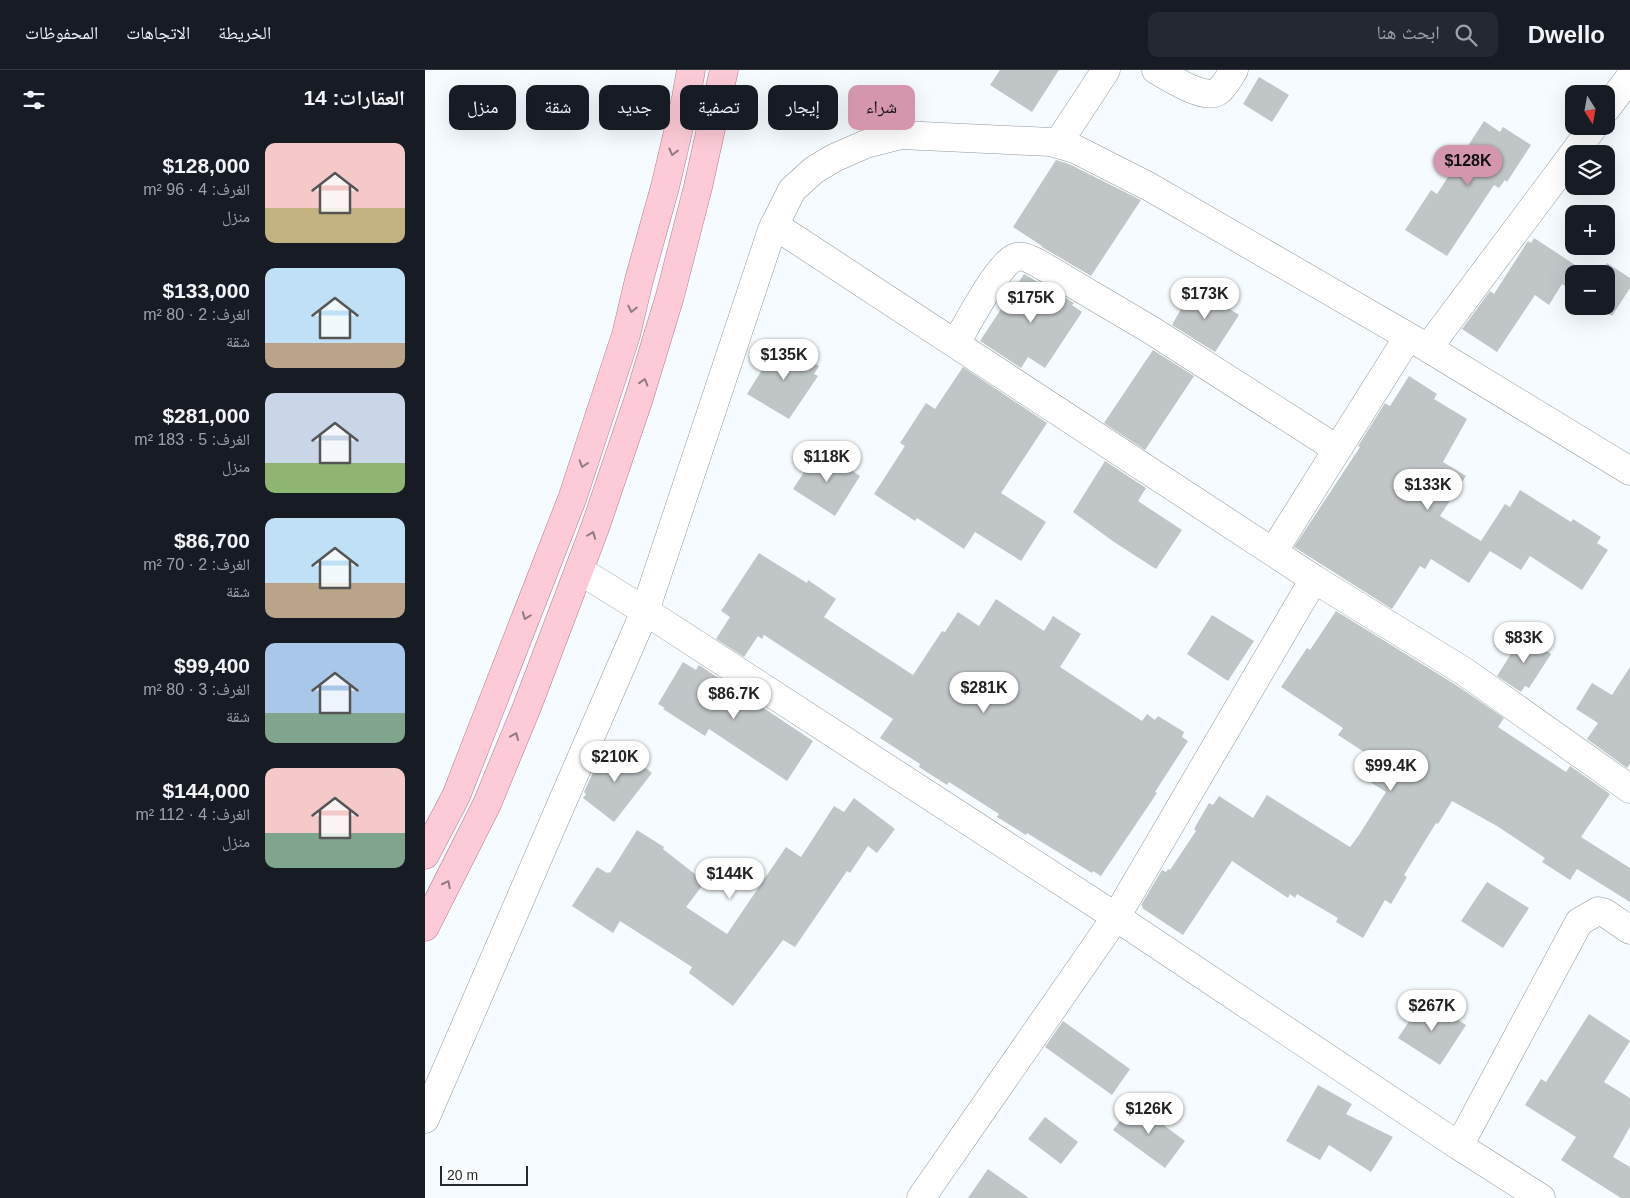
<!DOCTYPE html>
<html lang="ar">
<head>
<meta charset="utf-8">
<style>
  :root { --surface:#171b24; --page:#242831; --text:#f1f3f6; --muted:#9ea1a6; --line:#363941; --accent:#d495af }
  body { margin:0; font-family:Helvetica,"Noto Naskh Arabic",sans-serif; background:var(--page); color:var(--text); direction:rtl; height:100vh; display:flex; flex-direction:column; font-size:19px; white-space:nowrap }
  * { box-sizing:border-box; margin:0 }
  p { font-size:16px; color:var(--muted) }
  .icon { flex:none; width:28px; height:28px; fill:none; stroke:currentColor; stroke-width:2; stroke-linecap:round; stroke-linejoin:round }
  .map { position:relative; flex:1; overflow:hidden; direction:ltr }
  .drawer { display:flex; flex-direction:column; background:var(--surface); width:425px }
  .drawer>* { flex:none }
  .hud { position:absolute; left:15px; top:15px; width:475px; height:45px; direction:rtl; display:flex; gap:10px }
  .needle { width:32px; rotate:169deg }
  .tools { position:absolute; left:1140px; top:15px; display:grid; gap:10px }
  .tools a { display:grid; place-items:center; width:50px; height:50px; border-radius:10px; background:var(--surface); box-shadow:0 5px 20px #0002; font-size:25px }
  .scale { position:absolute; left:15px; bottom:12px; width:88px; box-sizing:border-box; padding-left:5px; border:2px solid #26292a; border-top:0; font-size:14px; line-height:18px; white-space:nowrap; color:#26292a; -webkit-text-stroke:4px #fff; paint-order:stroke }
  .price { position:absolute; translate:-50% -42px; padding:0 11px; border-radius:18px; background:#fff; color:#222; font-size:16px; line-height:32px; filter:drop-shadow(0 1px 2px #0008) }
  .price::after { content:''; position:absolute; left:50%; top:30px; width:15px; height:11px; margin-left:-8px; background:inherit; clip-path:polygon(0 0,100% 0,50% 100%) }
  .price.active { background:var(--accent); color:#111 }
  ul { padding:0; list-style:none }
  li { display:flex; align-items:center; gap:15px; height:125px; padding:0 20px }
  li span { display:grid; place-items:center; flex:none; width:140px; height:100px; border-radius:10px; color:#555 }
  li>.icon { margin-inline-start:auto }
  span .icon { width:60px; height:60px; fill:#fffc; stroke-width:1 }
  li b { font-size:21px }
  h2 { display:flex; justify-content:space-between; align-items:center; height:60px; padding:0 20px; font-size:21px }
  .pill { padding:0 18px; border-radius:10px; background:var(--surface); box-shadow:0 5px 20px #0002; font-size:18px; line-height:45px }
  .pill.active { background:var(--accent); color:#111 }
  header { display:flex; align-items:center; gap:30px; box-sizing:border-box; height:70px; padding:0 25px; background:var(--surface); border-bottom:1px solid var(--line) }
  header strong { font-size:24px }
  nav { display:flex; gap:28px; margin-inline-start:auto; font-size:18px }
  .search { width:350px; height:45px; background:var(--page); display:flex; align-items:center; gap:12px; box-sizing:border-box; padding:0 18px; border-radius:10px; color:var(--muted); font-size:19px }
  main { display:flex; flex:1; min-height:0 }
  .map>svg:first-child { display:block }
</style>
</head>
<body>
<header>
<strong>Dwello</strong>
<div class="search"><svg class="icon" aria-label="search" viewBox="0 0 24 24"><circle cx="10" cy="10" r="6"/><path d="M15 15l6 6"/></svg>ابحث هنا</div>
<nav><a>الخريطة</a><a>الاتجاهات</a><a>المحفوظات</a></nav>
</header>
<main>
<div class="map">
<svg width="1205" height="1128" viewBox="0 0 1205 1128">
  <rect width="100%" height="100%" fill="#f5fbfe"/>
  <!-- building -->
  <path fill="#c0c6c8" d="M 575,0 L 634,0 L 607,42 L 565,15 Z
    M 834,7 L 864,25 L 847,52 L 818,34 Z
    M 1059,51 L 1075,62 L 1078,57 L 1106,75 L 1082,112 L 1080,110 L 1074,118 L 1069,115 L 1022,186 L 980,160 L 1006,120 L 1012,124 Z
    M 631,90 L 644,94 L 716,130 L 666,206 L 617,177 L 617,176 L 588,157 Z
    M 1109,168 L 1164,204 L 1149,204 L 1149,222 L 1137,214 L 1124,235 L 1110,225 L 1072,282 L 1037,259 L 1065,221 L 1069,224 L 1103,171 L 1106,173 Z
    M 1182,193 L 1205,208 L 1205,218 L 1187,246 L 1172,236 L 1181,236 L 1181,204 L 1175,204 Z
    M 599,204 L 649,233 L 647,235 L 657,242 L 620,298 L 603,287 L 596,298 L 555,271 Z
    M 772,218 L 814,245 L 790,282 L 747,255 L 762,228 L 765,229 Z
    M 354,272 L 394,296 L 389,304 L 393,306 L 364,349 L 322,324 Z
    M 728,280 L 769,306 L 720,380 L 679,353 Z
    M 538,297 L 622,353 L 576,423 L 621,452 L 596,491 L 550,462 L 539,479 L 492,448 L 490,451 L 449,424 L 480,376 L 475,373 L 501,333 L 510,339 Z
    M 984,306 L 1012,324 L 1009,329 L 1042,349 L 1018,392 L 1041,406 L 1015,446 L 1056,471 L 1080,434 L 1085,437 L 1095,420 L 1146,452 L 1148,449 L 1176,467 L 1172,473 L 1183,480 L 1157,520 L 1105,486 L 1096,500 L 1065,481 L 1044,513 L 1006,489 L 1000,499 L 995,496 L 967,539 L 869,477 L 935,377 L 933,376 L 935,373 L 960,333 L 965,336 Z
    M 394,379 L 435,406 L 410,446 L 368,419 Z
    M 680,391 L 721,418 L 713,431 L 757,460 L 731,499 L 689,472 L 648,442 Z
    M 334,483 L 382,513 L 383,510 L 411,529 L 399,547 L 488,605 L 517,561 L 520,562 L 533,542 L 554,556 L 571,529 L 619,561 L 628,546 L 656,564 L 635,597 L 717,651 L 722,644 L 730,650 L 733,646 L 759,662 L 757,667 L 763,671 L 730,722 L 732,723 L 676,806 L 668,801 L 667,803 L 602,763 L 601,765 L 572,747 L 574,744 L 524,712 L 522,715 L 494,697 L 495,694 L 455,668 L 468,649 L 339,565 L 337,569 L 333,566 L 319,587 L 291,569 L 305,547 L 296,541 Z
    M 911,541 L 1031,615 L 1079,648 L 1073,657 L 1141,702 L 1145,696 L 1185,724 L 1156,767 L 1205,798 L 1205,832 L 1152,799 L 1145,810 L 1117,792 L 1120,788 L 1072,756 L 1027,731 L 1013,754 L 1011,753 L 979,805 L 982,807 L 966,834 L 960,830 L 938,868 L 911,852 L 913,848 L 872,824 L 870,828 L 865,824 L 863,828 L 807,791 L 758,865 L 717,838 L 718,837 L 716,835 L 737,800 L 741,802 L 743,799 L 745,800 L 771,761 L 769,759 L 784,733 L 788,735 L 794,726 L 828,748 L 842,725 L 925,777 L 934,765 L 961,722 L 945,712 L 956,693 L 913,665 L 918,658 L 856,617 L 882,578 L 885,580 Z
    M 787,545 L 829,571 L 803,611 L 762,584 Z
    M 1098,565 L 1126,584 L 1104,618 L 1100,616 L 1096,622 L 1072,606 Z
    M 258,592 L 271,600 L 274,595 L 388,671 L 362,711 L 284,659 L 280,666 L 238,639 L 240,638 L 233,634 Z
    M 1205,597 L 1205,694 L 1202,698 L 1162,669 L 1173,653 L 1151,639 L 1167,613 L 1187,625 Z
    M 179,679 L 190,686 L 196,679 L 227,703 L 189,752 L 158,728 L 161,724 L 159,722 Z
    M 429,728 L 470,759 L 452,783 L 443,776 L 425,803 L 422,801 L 370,877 L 358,870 L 308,936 L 264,903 L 267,897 L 195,851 L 188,863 L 147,836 L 172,797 L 182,803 L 183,802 L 185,803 L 212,760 L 239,777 L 238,779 L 280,812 L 261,837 L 302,864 L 361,777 L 376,787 L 409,736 L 419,742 Z
    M 1062,812 L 1104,838 L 1078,878 L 1036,851 Z
    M 999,929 L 1041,955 L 1015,995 L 973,968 Z
    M 1164,944 L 1205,971 L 1179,1012 L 1205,1028 L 1205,1057 L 1188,1087 L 1205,1097 L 1205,1128 L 1196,1128 L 1136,1090 L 1151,1067 L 1100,1035 L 1116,1009 L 1121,1012 Z
    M 638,951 L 705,999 L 687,1025 L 620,977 Z
    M 893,1015 L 927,1034 L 921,1044 L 968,1067 L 946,1102 L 904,1075 L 895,1090 L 861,1071 Z
    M 709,1033 L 760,1071 L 740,1098 L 688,1060 Z
    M 620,1047 L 653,1072 L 636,1094 L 603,1069 Z
    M 563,1099 L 604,1128 L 543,1128 Z"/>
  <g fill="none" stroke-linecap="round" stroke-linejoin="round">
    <!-- minor casing -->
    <g stroke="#93999b" stroke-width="29">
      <path id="minor" d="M 731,0 C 744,7 778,30 792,22 C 800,17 804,7 809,0
        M 1181,39 L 1205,7
        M 633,73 L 681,0
        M 349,155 L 889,509 L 1040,602 L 1205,719
        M 531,273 C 541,256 573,195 589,188 C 597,184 604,189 611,192 L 726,260 L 912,379
        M 1003,278 L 1169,56
        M 848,482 L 983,267
        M 154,500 L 220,541 L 691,847 L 1034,1076 L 1116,1128
        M 0,1049 L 220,541 L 347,160 L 367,120 L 389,100 L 409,88 L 441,74 L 476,65 L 626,72 L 650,79 L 723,116 L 1003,278 L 1205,401
        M 1034,1076 L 1154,852 L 1173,841 L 1180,843 L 1205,860
        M 496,1128 L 691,847 L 889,509"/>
    </g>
    <!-- primary casing -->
    <g stroke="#b07c89" stroke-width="29">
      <path id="primary" d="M 0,785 L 31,726 L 147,429 L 201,265 L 214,210 L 240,117 L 261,28 L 266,0
        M 0,857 L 62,734 L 102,637 L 171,455 L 214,328 L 245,226 L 273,117 L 299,0"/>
    </g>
    <!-- minor -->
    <use href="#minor" stroke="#fff" stroke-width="28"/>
    <!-- primary -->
    <use href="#primary" stroke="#fdcbd7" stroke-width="28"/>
  </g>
  <!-- one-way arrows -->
  <defs><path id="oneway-chevron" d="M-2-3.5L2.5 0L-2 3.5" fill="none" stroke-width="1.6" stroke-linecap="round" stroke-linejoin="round" transform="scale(1.25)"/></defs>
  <g stroke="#927a80">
    <use href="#oneway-chevron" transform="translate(248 82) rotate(104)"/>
    <use href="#oneway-chevron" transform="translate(207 239) rotate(103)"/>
    <use href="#oneway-chevron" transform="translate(219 312) rotate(-73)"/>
    <use href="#oneway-chevron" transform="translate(158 394) rotate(108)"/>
    <use href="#oneway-chevron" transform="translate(167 465) rotate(-69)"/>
    <use href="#oneway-chevron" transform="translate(101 546) rotate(111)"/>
    <use href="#oneway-chevron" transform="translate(90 666) rotate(-68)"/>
    <use href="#oneway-chevron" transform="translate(22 814) rotate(-63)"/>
  </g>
</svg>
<div class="tools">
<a><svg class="needle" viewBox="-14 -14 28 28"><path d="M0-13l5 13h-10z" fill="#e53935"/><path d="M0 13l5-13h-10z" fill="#9ea1a6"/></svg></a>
<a><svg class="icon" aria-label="layers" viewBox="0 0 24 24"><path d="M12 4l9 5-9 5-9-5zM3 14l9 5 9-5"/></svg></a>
<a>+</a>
<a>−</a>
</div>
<div class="scale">20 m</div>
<b class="price active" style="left:1043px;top:117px">$128K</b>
<b class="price" style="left:780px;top:250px">$173K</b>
<b class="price" style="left:606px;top:254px">$175K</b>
<b class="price" style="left:359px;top:311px">$135K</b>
<b class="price" style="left:402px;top:413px">$118K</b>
<b class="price" style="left:1003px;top:441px">$133K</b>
<b class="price" style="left:1099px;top:594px">$83K</b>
<b class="price" style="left:559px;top:644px">$281K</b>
<b class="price" style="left:309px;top:650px">$86.7K</b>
<b class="price" style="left:190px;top:713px">$210K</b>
<b class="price" style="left:966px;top:722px">$99.4K</b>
<b class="price" style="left:305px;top:830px">$144K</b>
<b class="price" style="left:1007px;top:962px">$267K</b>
<b class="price" style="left:724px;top:1065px">$126K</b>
<div class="hud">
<a class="pill active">شراء</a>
<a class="pill">إيجار</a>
<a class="pill">تصفية</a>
<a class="pill">جديد</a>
<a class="pill">شقة</a>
<a class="pill">منزل</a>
</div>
</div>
<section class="drawer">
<h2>العقارات: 14<svg class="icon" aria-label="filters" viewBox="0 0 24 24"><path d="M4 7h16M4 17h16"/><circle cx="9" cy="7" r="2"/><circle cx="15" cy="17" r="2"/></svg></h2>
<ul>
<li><span style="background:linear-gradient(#f6c9c9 65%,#c2b280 0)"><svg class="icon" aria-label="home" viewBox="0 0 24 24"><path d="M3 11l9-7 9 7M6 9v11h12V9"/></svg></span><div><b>$128,000</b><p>الغرف: 4 · 96 m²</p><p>منزل</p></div></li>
<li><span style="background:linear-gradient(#bfe0f5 75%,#b9a48a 0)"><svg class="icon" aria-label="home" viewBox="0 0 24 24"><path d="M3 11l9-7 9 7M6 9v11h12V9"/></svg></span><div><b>$133,000</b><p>الغرف: 2 · 80 m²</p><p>شقة</p></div></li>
<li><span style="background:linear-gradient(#c9d6e8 70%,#8fb573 0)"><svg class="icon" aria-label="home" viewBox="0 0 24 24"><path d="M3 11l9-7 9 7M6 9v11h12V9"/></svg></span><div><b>$281,000</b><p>الغرف: 5 · 183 m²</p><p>منزل</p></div></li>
<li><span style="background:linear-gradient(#bfe0f5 65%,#b9a48a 0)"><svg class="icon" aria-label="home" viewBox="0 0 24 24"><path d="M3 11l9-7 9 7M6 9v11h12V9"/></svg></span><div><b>$86,700</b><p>الغرف: 2 · 70 m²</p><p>شقة</p></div></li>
<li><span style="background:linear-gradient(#a9c7e8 70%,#7fa58c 0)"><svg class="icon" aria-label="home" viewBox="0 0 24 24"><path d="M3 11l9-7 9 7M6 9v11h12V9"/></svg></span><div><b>$99,400</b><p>الغرف: 3 · 80 m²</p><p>شقة</p></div></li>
<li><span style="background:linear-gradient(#f6c9c9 65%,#7fa58c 0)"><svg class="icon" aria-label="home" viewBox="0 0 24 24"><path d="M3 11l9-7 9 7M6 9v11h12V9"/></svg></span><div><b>$144,000</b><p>الغرف: 4 · 112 m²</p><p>منزل</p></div></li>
</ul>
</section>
</main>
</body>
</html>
